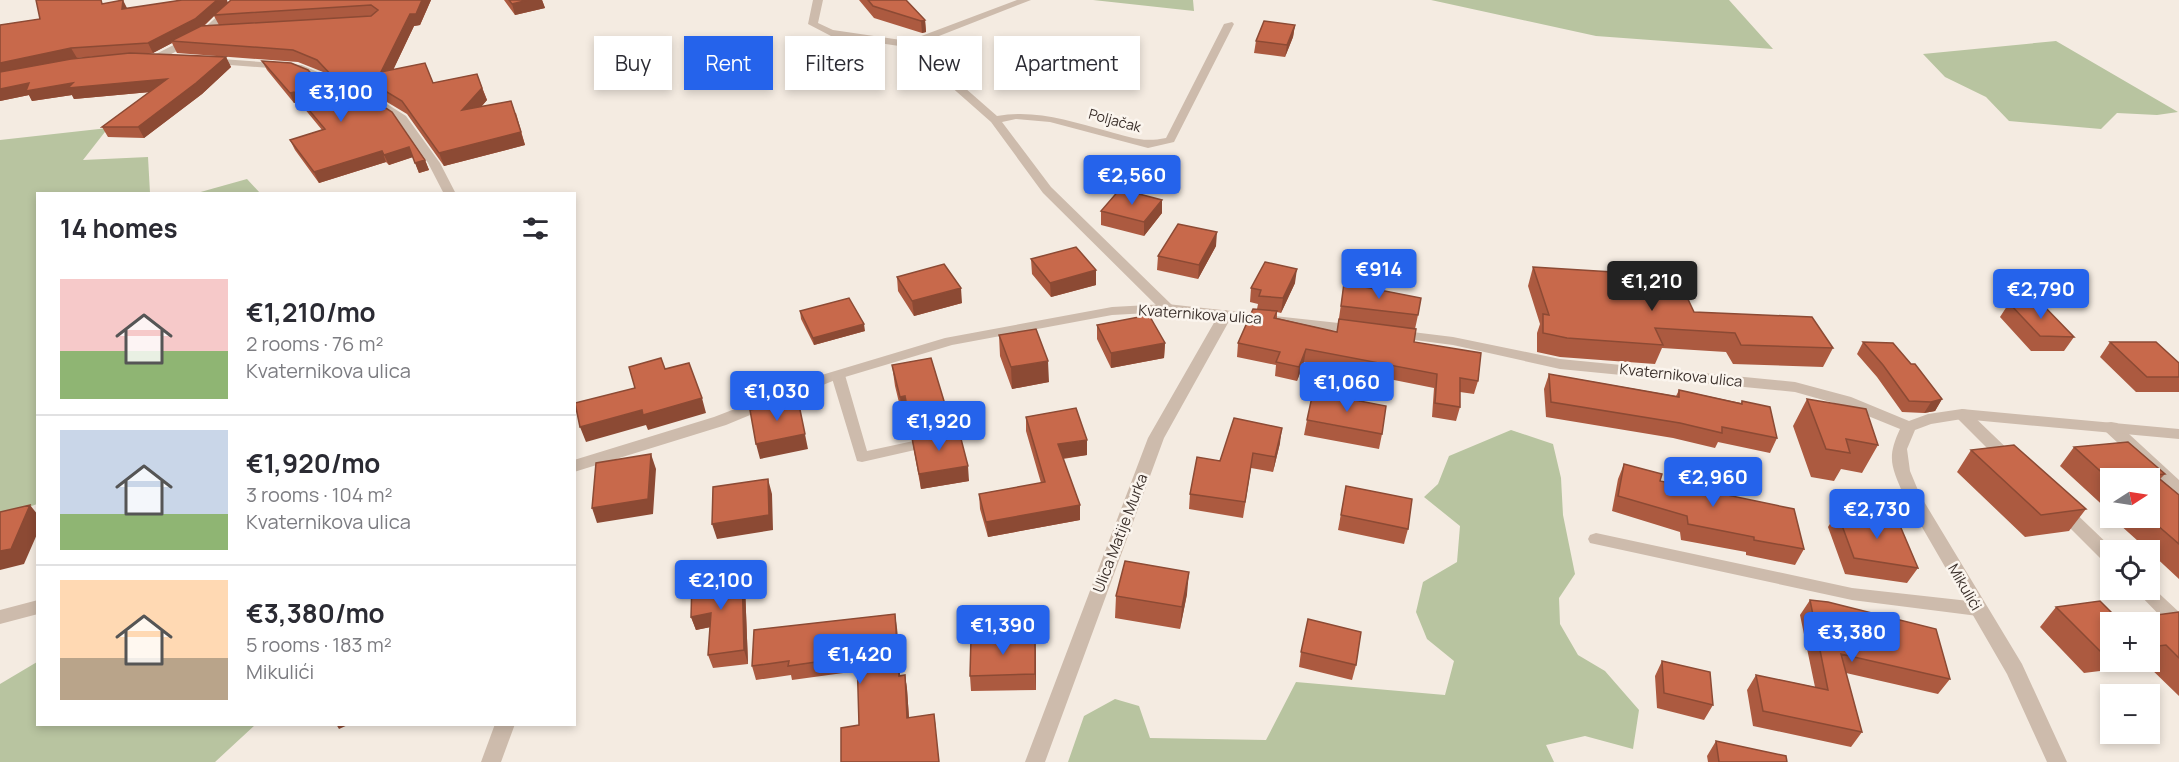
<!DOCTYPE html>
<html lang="en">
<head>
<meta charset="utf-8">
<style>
  :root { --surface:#fff; --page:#f2f2f3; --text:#2b2b33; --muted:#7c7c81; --line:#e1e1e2; --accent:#2563eb }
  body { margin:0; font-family:Manrope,sans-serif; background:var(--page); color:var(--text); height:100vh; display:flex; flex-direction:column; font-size:22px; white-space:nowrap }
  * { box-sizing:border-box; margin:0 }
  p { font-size:20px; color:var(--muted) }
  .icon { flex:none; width:33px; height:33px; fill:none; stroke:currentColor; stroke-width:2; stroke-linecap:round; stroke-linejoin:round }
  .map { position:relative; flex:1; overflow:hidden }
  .panel { position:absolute; left:36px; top:192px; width:540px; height:534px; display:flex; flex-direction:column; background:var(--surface); border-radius:0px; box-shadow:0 3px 9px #0003 }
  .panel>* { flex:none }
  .banner { position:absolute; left:594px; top:36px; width:570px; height:54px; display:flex; gap:12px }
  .needle { width:39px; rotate:78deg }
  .fabs { position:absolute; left:2100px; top:468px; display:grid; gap:12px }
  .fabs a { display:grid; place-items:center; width:60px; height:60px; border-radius:0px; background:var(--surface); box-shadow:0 3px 9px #0003; font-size:30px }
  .price { position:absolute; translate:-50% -51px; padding:0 14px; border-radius:6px; background:var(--accent); color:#fff; font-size:20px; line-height:39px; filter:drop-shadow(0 2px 3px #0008) }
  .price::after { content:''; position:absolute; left:50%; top:36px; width:18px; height:14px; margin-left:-9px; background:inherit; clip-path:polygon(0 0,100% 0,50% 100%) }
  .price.selected { background:#222; color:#fff }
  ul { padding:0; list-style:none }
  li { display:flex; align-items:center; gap:18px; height:150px; padding:0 24px }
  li+li { border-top:2px solid var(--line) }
  li span { display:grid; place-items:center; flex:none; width:168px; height:120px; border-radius:0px; color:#555 }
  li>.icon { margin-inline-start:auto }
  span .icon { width:72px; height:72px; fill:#fffc; stroke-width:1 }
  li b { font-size:26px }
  h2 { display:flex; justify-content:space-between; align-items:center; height:72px; padding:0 24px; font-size:26px }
  .chip { padding:0 21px; border-radius:0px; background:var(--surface); box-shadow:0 3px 9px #0003; font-size:21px; line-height:54px }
  .chip.selected { background:var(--accent); color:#fff }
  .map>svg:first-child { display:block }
</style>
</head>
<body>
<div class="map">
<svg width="2179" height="762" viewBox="0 0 2179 762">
  <rect width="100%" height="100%" fill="#f4ebe1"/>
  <!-- green -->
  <path fill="#b8c4a0" d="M 1093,0 L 1193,0 L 1194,11 Z
    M 1431,0 L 1729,0 L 1773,49 L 1596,36 Z
    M 2056,41 L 2178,112 L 2157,115 L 2117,113 L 2101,129 L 2009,121 L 1986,97 L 1945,77 L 1923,54 Z
    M 108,128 L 83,160 L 148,157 L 150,193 L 38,194 L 37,504 L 0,518 L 0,140 Z
    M 247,179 L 260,193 L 197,193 Z
    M 1511,430 L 1553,444 L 1561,478 L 1563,515 L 1575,574 L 1559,598 L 1560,624 L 1578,655 L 1605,671 L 1639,710 L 1633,749 L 1585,736 L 1546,745 L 1554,762 L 1068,762 L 1084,716 L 1115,699 L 1139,706 L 1150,738 L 1266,740 L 1296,682 L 1445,695 L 1454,661 L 1427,639 L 1416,612 L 1423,582 L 1457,562 L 1460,526 L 1424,497 L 1438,484 L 1449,456 Z
    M 37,662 L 38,724 L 255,725 L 215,762 L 0,762 L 0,684 Z"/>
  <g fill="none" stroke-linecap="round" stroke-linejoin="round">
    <!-- service -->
    <path fill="#cdbbac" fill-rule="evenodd" d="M 838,371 L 845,375 L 867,451 L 932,437 L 939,442 L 937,445 L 862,462 L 857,461 L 831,375 Z
      M 1596,533 L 1852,588 L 1978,602 L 1984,604 L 1986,609 L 1984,614 L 1978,616 L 1852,600 L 1590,543 L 1588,539 L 1590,535 Z"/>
    <!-- minor -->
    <path fill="#cdbbac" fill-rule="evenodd" d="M 235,0 L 247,0 L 207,35 L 160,60 L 152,60 L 152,56 L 201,31 Z
      M 813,0 L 823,0 L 818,23 L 833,30 L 908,41 L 1017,0 L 1031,0 L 916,45 L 997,116 C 1035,109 1070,121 1107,131 C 1130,137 1142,143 1166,138 L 1224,24 L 1232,22 L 1234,24 L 1174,142 L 1148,148 L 1050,122 L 1016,119 L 1002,122 L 1051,187 L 1172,305 L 1174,308 L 1172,311 L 1162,311 L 1043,193 L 991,122 L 906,47 L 831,36 L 808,24 Z
      M 208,58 L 302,65 L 322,74 L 340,94 L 387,104 L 406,116 L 440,163 L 456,194 L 444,194 L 428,163 L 398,120 L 380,109 L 332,99 L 314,78 L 296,70 L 204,63 L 203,61 Z
      M 1226,310 L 1233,314 L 1164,438 L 1045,762 L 1025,762 L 1148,438 L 1219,314 Z
      M 1962,409 L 1967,410 L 2017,458 L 2019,462 L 2017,466 L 2005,466 L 1957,418 L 1954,414 Z
      M 2111,422 L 2117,423 L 2179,480 L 2179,496 L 2173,494 L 2105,431 L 2103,427 L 2105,423 Z
      M 2061,503 L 2067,505 L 2114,550 L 2110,550 L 2110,564 L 2104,562 L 2055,513 L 2053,509 L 2055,505 Z
      M 2150,585 L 2179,612 L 2179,630 L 2172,628 L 2135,590 L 2150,590 Z
      M 495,724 L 515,724 L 501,762 L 481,762 Z"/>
    <!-- tertiary -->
    <path fill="#cdbbac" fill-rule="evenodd" d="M 1167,304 L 1357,325 L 1364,329 L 1357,333 L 1167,312 L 1112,315 L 952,345 L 835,380 L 726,425 L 574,472 L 574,460 L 714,417 L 825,374 L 945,338 L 1112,307 Z
      M 1396,330 L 1453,337 L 1560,359 L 1795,382 L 1851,397 L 1909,421 L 1928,414 L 1962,409 L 2179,429 L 2179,439 L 1962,419 L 1931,424 L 1915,430 L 1907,449 L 1910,471 L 1920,495 L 2022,664 L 2067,762 L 2047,762 L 2007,674 L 1904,496 C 1892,467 1886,459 1900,429 L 1841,405 L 1795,392 L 1560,369 L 1453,345 L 1391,337 L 1389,334 L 1391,331 Z
      M 38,600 L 38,614 L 0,624 L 0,610 Z"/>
  </g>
  <!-- wall -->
  <path fill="#ac5a40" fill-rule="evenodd" d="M 231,0 L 431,0 L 420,25 L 414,26 L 393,70 L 433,83 L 477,74 L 487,100 L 481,107 L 516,113 L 525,145 L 444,166 L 407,114 L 387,102 L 341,92 L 323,72 L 298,62 L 177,53 L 172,43 L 153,53 L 140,54 L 226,57 L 231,67 L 202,94 L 144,138 L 108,137 L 102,127 L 150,92 L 74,99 L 72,95 L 32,101 L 29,95 L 0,101 L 0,25 L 40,19 L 105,3 L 127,8 L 228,3 ZM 214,16 L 219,25 L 203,26 L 205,25 ZM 101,56 L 65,60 L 77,58 Z
    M 504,0 L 542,0 L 545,8 L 515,15 Z
    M 859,0 L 906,0 L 925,20 L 926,32 L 922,33 L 874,18 Z
    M 1295,25 L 1293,37 L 1285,57 L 1254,53 L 1256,41 Z
    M 262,61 L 327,91 L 425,160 L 429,170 L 419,173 L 413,157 L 389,165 L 386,162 L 319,183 L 295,150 L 290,140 L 322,130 L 299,102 L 294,103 L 267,70 Z
    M 1101,211 L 1162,213 L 1144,236 L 1101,225 Z
    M 1216,246 L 1198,279 L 1157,270 L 1158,256 Z
    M 1031,259 L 1096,285 L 1051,297 L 1032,274 Z
    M 1533,267 L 1694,312 L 1833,348 L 1823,367 L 1733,364 L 1726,352 L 1662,348 L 1655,364 L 1560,357 L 1537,352 L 1537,333 L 1540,324 L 1528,286 Z
    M 897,277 L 962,303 L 914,316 L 898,291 Z
    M 1295,283 L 1281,313 L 1277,312 L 1277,318 L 1337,332 L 1344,283 L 1418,315 L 1415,329 L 1414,342 L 1478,381 L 1474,394 L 1460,392 L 1460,407 L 1456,421 L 1432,417 L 1434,388 L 1304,362 L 1297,381 L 1275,376 L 1276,365 L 1237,357 L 1238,343 L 1257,309 L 1258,304 L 1250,302 L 1251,288 Z
    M 2009,303 L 2074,337 L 2064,351 L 2031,351 L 2000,317 Z
    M 800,311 L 865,331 L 814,345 L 801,319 Z
    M 1097,325 L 1165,343 L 1164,358 L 1111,368 L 1097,339 Z
    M 999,335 L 1049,382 L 1012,389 L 1000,356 Z
    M 1863,342 L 1942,399 L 1935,411 L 1924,413 L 1902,412 L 1877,377 L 1857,354 Z
    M 2110,342 L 2179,363 L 2179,392 L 2136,392 L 2100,357 Z
    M 892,365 L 949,429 L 969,481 L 921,489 L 908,418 L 903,419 L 895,386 Z
    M 1549,374 L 1676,396 L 1679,390 L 1741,403 L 1742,401 L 1777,438 L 1770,453 L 1718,442 L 1715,448 L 1673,438 L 1546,417 L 1544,389 Z
    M 1807,399 L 1878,445 L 1862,473 L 1841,469 L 1834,481 L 1811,477 L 1793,426 Z
    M 1026,417 L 1087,455 L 1063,459 L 1080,505 L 1080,520 L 988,537 L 980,509 L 979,494 L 1041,483 L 1026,431 Z
    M 1307,420 L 1382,434 L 1379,449 L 1304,435 Z
    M 1280,443 L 1273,472 L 1251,468 L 1243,518 L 1189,509 L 1190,494 L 1220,461 Z
    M 2074,447 L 2165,474 L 2160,479 L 2179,495 L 2179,579 L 2150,552 L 2150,550 L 2148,550 L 2119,524 L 2121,522 L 2116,518 L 2150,518 L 2150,478 L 2110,478 L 2110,512 L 2060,466 Z
    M 1971,450 L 2086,509 L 2069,531 L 2025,537 L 1957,472 Z
    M 1624,464 L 1804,549 L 1795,565 L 1746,555 L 1746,552 L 1681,540 L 1680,532 L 1612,511 L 1618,479 Z
    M 1346,486 L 1408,529 L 1404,544 L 1338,530 Z
    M 1837,512 L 1918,568 L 1907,583 L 1845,574 L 1828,527 Z
    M 745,586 L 748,664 L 713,668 L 708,655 L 710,627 L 696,630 L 691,617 Z
    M 1187,594 L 1180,629 L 1115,618 L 1116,596 Z
    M 1810,600 L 1950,679 L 1938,694 L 1846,673 L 1862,732 L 1851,747 L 1753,726 L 1747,690 L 1756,675 L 1815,687 L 1800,615 Z
    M 2056,607 L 2119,620 L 2179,612 L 2179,696 L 2147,665 L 2084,673 L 2040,627 ZM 2110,622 L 2150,622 L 2150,662 L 2110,662 Z
    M 897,628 L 900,675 L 905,675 L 907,689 L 909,718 L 934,714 L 936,728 L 859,725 L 858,671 L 792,680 L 791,675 L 756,680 L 752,666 Z
    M 1036,651 L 1036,690 L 971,691 L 970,676 Z
    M 1301,652 L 1356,665 L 1352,680 L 1299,667 Z
    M 1662,661 L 1713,705 L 1704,720 L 1657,708 L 1655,676 Z
    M 1716,741 L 1787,762 L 1708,762 L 1707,756 Z"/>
  <!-- shaded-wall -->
  <path fill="#8c4a34" d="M 123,0 L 128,10 L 122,9 Z
    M 217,0 L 227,0 L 228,3 L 214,15 L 214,16 L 200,29 L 171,41 L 172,43 L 153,53 L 148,43 Z
    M 422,0 L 431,0 L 420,25 L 414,26 L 386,85 L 381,72 L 410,14 Z
    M 528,0 L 542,0 L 545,8 L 515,15 L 512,4 Z
    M 925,20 L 926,32 L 922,33 L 921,21 Z
    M 1295,25 L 1293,37 L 1285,57 L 1287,45 Z
    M 71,48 L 77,58 L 0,75 L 0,63 Z
    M 226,57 L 231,67 L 202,94 L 144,138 L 138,127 Z
    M 167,79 L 172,90 L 74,99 L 72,95 L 32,101 L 29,95 L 0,101 L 0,89 L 29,83 L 73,83 Z
    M 482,88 L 487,100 L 467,123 L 462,110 Z
    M 294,92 L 299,102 L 294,103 L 290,93 Z
    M 511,101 L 525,145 L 444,166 L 439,153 Z
    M 409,147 L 413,157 L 389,165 L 384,155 Z
    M 382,151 L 386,162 L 319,183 L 314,172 Z
    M 425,160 L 429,170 L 419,173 L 415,163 Z
    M 1162,200 L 1162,213 L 1144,236 L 1144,222 Z
    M 1217,232 L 1216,246 L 1198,279 L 1199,265 Z
    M 1297,269 L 1295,283 L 1281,313 L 1283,298 Z
    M 1096,270 L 1096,285 L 1051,297 L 1050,283 Z
    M 961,288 L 962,303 L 914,316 L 912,301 Z
    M 864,324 L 865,331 L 814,345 L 813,338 Z
    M 1165,343 L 1164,358 L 1111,368 L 1111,353 Z
    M 1306,349 L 1304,362 L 1297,381 L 1299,367 Z
    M 1048,361 L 1049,382 L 1012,389 L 1011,367 Z
    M 905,396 L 908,418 L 903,419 L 900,397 Z
    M 702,398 L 706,413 L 648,430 L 646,425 L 586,442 L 580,427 L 642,410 Z
    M 1942,399 L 1935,411 L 1924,413 L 1931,402 Z
    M 798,400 L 808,449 L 760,459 L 756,444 Z
    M 947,411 L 949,433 L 912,439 L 909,417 Z
    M 1282,428 L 1280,443 L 1273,472 L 1275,457 Z
    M 1087,440 L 1087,455 L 1058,459 L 1058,444 Z
    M 651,454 L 656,469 L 653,514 L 597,523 L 592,508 Z
    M 968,466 L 969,481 L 921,489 L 919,474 Z
    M 768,479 L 772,494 L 773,530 L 717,539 L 712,524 Z
    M 30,505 L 38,515 L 38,532 L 24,564 L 0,570 L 0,551 Z
    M 1080,505 L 1080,520 L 988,537 L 986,522 Z
    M 742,572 L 745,586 L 748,664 L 744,650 Z
    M 1189,572 L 1187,594 L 1180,629 L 1182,607 Z
    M 711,613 L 716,626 L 696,630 L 691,617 Z
    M 895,614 L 897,628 L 901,689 L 899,676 Z
    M 1035,636 L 1036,651 L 1036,690 L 1035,674 Z
    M 905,675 L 907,689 L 910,732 L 907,718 Z
    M 336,724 L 350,724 L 339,729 Z"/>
  <!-- building -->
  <path fill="#c8694b" stroke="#8c4a34" stroke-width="1.5" d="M 36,0 L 101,0 L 102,4 L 123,0 L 122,9 L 182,0 L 217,0 L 195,19 L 148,43 L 71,48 L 0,63 L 0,25 L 40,19 Z
    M 231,0 L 422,0 L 416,14 L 410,14 L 381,72 L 425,63 L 433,83 L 477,74 L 482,88 L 462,110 L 511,101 L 521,132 L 439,153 L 402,101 L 382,89 L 336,80 L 317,60 L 293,50 L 171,41 L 201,26 L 371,16 L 378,10 L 371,5 L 214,15 Z
    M 509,0 L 528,0 L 512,4 Z
    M 868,0 L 906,0 L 925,20 L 921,21 L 873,6 Z
    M 1264,21 L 1295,25 L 1287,45 L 1256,41 Z
    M 130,53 L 226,57 L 196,83 L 138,127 L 102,127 L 167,79 L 68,88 L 73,83 L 26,91 L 29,83 L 0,89 L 0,72 L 71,59 Z
    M 262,61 L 291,63 L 308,70 L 327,91 L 375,101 L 392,112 L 425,160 L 415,163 L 409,147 L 384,155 L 382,151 L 314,172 L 290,140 L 325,129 L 294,92 L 290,93 Z
    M 1120,189 L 1162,200 L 1144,222 L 1101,211 Z
    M 1178,224 L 1217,232 L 1199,265 L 1158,256 Z
    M 1076,247 L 1096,270 L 1050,283 L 1031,259 Z
    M 1265,262 L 1297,269 L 1283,298 L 1259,296 L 1261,290 L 1251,288 Z
    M 944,264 L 961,288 L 912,301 L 897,277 Z
    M 1533,267 L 1677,276 L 1694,312 L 1812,317 L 1833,348 L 1741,345 L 1735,333 L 1655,328 L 1663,345 L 1567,338 L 1543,333 L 1543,314 L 1549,315 Z
    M 1344,283 L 1421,298 L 1418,315 L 1341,306 Z
    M 849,298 L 864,324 L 813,338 L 800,311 Z
    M 2009,303 L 2041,303 L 2074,337 L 2040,336 Z
    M 1253,309 L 1277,311 L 1274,318 L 1337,332 L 1339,319 L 1416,329 L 1414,342 L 1481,353 L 1478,381 L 1460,378 L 1460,407 L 1435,403 L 1437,374 L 1306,349 L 1299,367 L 1276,362 L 1280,352 L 1238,343 Z
    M 1149,315 L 1165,343 L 1111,353 L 1097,325 Z
    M 1036,329 L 1048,361 L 1011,367 L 999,335 Z
    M 1863,342 L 1893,343 L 1911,364 L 1915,364 L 1942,399 L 1931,402 L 1909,401 L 1883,365 Z
    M 2110,342 L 2156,342 L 2179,363 L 2179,377 L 2147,377 Z
    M 661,358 L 665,369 L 689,363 L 702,398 L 643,415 L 642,410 L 580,427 L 575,403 L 635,388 L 629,367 Z
    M 931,358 L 947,411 L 909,417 L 905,396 L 900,397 L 892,365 Z
    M 1549,374 L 1679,397 L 1679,390 L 1742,404 L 1742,401 L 1770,407 L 1777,438 L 1722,427 L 1722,433 L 1680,423 L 1551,402 Z
    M 1313,392 L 1386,406 L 1382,434 L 1307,420 Z
    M 1807,399 L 1866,409 L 1878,445 L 1846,439 L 1850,453 L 1826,449 Z
    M 798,400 L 805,434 L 756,444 L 750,410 Z
    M 1076,408 L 1087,440 L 1058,444 L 1080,505 L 986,522 L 979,494 L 1045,482 L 1026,417 Z
    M 1234,418 L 1282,428 L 1275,457 L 1253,453 L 1245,502 L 1190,494 L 1197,457 L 1220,461 Z
    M 951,429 L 952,432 L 959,431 L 968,466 L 919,474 L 912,438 Z
    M 2128,442 L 2165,474 L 2155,475 L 2179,495 L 2179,544 L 2149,518 L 2150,518 L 2150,478 L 2110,478 L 2110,480 L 2074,447 Z
    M 2014,445 L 2086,509 L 2041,515 L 1971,450 Z
    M 651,454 L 648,499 L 592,508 L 596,463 Z
    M 1624,464 L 1662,474 L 1660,481 L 1794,509 L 1804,549 L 1754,540 L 1754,537 L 1688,524 L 1687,516 L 1618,496 Z
    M 768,479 L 769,515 L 712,524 L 713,487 Z
    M 1346,486 L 1412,499 L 1408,529 L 1341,515 Z
    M 30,505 L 11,549 L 0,551 L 0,512 Z
    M 1837,512 L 1898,521 L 1918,568 L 1854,558 Z
    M 1125,561 L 1189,572 L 1182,607 L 1116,596 Z
    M 742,572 L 744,650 L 708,655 L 711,613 L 691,617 L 692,581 Z
    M 1810,600 L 1828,602 L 1936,629 L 1950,679 L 1841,654 L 1862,732 L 1763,711 L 1756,675 L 1828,690 Z
    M 2100,601 L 2119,620 L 2179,612 L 2179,658 L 2166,645 L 2150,647 L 2150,622 L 2110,622 L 2110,652 L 2102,653 L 2056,607 Z
    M 895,614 L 899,676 L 905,675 L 907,718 L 934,714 L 939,762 L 841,762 L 841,728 L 859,725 L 857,656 L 788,666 L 789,661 L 752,666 L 754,630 Z
    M 1308,619 L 1361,632 L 1356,665 L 1301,652 Z
    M 1035,636 L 1035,674 L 970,676 L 971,638 Z
    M 1662,661 L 1710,672 L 1713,705 L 1664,693 Z
    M 1716,741 L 1786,756 L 1787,762 L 1719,762 Z"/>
  <g text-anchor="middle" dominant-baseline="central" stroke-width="5" stroke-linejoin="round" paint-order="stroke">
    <!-- far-street labels -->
    <g font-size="14" fill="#3b302b" stroke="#fbf5ee">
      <text transform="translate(1115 120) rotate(15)">Poljačak</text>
    </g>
    <!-- street labels -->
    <g font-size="15" fill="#3b302b" stroke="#fbf5ee">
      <text transform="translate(1200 314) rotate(4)">Kvaternikova ulica</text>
      <text transform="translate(1681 375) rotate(6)">Kvaternikova ulica</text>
      <text transform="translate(1120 533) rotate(-69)">Ulica Matije Murka</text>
      <text transform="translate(1965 587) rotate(60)">Mikulići</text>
    </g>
  </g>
</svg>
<div class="fabs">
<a><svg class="needle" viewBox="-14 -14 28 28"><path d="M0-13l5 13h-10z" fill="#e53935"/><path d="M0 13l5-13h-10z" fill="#7c7c81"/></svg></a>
<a><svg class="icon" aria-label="locate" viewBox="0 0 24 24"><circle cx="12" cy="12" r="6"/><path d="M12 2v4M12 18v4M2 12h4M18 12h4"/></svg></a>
<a>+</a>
<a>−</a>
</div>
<b class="price" style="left:341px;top:123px">€3,100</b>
<b class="price" style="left:1132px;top:206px">€2,560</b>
<b class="price" style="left:1379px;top:300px">€914</b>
<b class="price selected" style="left:1652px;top:312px">€1,210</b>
<b class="price" style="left:2041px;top:320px">€2,790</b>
<b class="price" style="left:1347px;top:413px">€1,060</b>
<b class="price" style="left:777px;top:422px">€1,030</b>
<b class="price" style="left:939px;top:452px">€1,920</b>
<b class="price" style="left:1713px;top:508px">€2,960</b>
<b class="price" style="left:1877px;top:540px">€2,730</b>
<b class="price" style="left:721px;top:611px">€2,100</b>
<b class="price" style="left:1003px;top:656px">€1,390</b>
<b class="price" style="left:1852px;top:663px">€3,380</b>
<b class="price" style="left:860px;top:685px">€1,420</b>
<div class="banner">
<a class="chip">Buy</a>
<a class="chip selected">Rent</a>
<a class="chip">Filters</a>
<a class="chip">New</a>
<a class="chip">Apartment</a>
</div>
<section class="panel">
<h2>14 homes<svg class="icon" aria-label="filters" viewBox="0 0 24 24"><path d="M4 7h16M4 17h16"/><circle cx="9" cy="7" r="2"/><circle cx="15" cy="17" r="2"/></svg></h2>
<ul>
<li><span style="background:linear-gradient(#f6c9c9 60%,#8fb573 0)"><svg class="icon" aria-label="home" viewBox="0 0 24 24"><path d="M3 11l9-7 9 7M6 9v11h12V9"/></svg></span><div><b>€1,210/mo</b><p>2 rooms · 76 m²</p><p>Kvaternikova ulica</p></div></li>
<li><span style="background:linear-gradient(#c9d6e8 70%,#8fb573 0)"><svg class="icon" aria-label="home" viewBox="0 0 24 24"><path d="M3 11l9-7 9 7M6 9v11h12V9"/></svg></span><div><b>€1,920/mo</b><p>3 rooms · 104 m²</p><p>Kvaternikova ulica</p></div></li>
<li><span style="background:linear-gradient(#ffd9b3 65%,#b9a48a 0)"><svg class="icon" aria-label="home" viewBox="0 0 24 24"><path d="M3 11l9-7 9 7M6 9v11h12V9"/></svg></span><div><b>€3,380/mo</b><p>5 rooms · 183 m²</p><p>Mikulići</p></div></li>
</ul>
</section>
</div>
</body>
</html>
